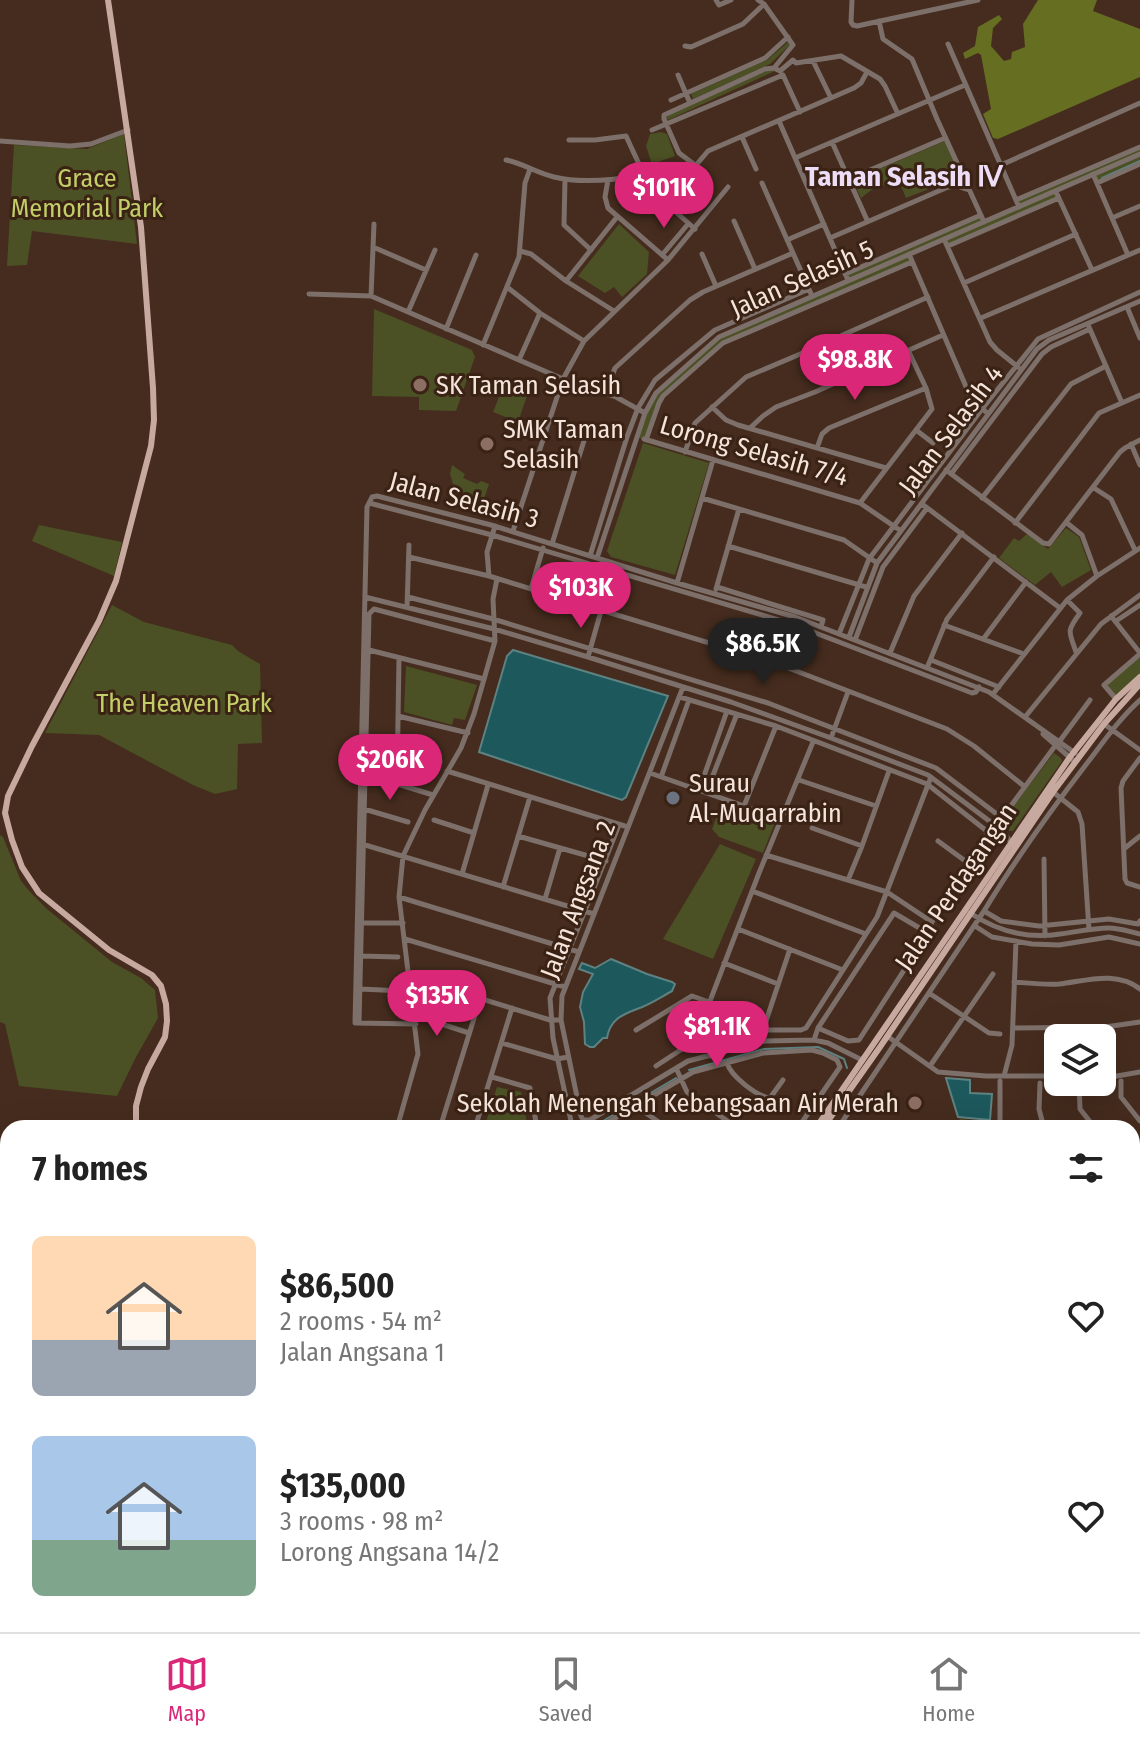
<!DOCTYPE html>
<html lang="en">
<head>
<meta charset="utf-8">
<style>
  :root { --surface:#fff; --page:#f6f6f6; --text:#222; --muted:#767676; --line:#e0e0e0; --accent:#db2777 }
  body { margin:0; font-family:"Fira Sans Condensed",sans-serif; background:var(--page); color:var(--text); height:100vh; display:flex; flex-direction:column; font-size:30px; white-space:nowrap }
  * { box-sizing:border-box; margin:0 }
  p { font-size:26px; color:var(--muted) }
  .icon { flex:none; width:44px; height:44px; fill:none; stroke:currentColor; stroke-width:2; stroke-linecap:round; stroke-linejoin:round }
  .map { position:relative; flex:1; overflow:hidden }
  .details { position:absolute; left:0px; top:1120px; width:1140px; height:512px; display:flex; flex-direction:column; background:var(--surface); border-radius:24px 24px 0 0; box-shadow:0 8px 32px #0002 }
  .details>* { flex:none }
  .tools { position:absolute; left:1044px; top:1024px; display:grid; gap:16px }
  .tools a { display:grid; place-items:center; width:72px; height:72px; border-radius:12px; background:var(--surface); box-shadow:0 8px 32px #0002; font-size:40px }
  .price { position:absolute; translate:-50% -68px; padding:0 18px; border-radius:28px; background:var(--accent); color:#fff; font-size:26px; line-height:52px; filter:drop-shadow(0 2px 4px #0008) }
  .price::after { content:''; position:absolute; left:50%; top:48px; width:24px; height:18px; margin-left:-12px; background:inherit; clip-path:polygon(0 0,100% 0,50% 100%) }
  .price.selected { background:#222; color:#fff }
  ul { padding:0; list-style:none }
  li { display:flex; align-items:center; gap:24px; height:200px; padding:0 32px }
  li span { display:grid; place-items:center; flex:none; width:224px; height:160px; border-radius:12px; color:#555 }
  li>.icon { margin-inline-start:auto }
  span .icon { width:96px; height:96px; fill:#fffc; stroke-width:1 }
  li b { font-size:34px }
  h2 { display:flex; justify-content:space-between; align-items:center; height:96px; padding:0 32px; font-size:34px }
  .dock { display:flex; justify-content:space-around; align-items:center; height:112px; border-top:2px solid var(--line); background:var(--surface); font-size:22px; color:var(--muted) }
  .dock a { display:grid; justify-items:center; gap:4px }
  .dock .selected { color:var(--accent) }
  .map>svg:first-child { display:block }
</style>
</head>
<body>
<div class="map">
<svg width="1140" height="1632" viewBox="0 0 1140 1632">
  <rect width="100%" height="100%" fill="#452c1e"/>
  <!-- green -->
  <path fill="#4b5124" d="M 788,42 L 791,44 L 770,64 L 693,99 L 691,94 L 767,60 Z
    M 769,70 L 775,71 L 668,120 L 666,118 L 669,114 Z
    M 661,132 L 667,134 L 675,156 L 652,164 L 646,146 L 650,134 Z
    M 124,134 L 137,244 L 32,231 L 27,265 L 7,266 L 14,145 L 87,149 Z
    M 945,141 L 965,186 L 952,182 L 944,183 L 906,198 L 901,186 L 878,185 L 861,198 L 855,186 L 856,179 Z
    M 1140,147 L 1140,164 L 1097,183 L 1093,175 L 1056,190 L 1059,198 L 948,246 L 944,239 L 909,254 L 912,262 L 723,343 L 663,396 L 646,440 L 637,437 L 656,393 L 719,337 L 848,280 L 845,274 L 981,215 L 985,222 L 1019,207 L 1016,200 Z
    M 619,224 L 649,252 L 647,274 L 622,297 L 614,287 L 605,293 L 578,276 Z
    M 374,309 L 472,350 L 475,357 L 456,411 L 419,410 L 419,397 L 372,396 Z
    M 503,387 L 527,396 L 518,422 L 493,412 Z
    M 643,443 L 709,463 L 675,575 L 611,557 L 607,551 Z
    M 452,465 L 465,474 L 463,478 L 477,484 L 481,481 L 489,484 L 483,502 L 455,490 L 450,474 Z
    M 39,525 L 122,542 L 114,576 L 32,541 Z
    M 1066,528 L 1079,537 L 1091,570 L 1062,587 L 1051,572 L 1035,585 L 999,558 L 1014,538 L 1019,541 L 1027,534 L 1048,549 Z
    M 112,605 L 144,622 L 232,645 L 238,651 L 260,664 L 262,743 L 238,744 L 237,789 L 215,794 L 193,785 L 99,735 L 45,733 Z
    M 1140,654 L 1140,677 L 1116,699 L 1104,685 Z
    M 406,666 L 477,685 L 465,720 L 454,718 L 452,725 L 404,712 Z
    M 1054,753 L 1061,758 L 1062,761 L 1013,831 L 1010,831 L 999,825 Z
    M 723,801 L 773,820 L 774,825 L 763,853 L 719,837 L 712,829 Z
    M 0,835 L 3,837 L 21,881 L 31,893 L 47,909 L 112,962 L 141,978 L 155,990 L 158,1018 L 135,1059 L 117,1096 L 19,1086 L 5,1024 L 0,1022 Z
    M 720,844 L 756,859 L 713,959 L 663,939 Z
    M 497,1087 L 521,1092 L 528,1128 L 484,1128 Z
    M 961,1119 L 992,1123 L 996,1122 L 998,1128 L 957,1128 L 955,1121 Z"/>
  <!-- forest -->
  <path fill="#666e22" d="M 1038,0 L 1097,0 L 1093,11 L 1140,29 L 1140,77 L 998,139 L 993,138 L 983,114 L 991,109 L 981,55 L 978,53 L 965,59 L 963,53 L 975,46 L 978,27 L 999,15 L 1002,19 L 993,28 L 991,46 L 1004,61 L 1011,59 L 1012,52 L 1025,47 L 1023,24 Z
    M 1132,1345 L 1140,1352 L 1140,1457 L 1132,1459 Z
    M 1132,1552 L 1140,1558 L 1140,1604 L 1135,1605 L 1132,1614 Z
    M 1073,1624 L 1121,1624 L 1116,1632 L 1063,1632 Z"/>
  <!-- water -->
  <path fill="#1d585c" stroke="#5e8282" stroke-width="2" d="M 513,650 L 668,696 L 626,797 L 622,800 L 479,752 L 507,656 Z
    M 611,959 L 647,974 L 672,982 L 675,984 L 672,991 C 661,997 649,1005 637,1009 C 621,1015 610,1020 607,1038 L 603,1038 L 594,1047 L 590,1047 L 585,1044 L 584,1022 L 580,1007 L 583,992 L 593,974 L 579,969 L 582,963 L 595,968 Z
    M 946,1078 L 970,1080 L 970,1093 L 992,1094 L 990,1120 L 958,1117 Z"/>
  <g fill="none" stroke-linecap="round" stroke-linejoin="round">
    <!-- stream -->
    <path stroke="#5e8282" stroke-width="2" d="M 1102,178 L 1140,161
      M 689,1070 L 764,1049 L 818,1047 L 844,1059 L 847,1068
      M 591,1128 L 676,1078"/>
    <!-- minor -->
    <path stroke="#7d6f6a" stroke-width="5" d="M 716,0 L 719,5 L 731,0
      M 758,0 L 764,4 L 793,45 L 774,68
      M 852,0 L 851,22 L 853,25 L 857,26 L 978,0
      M 879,21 L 883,39 L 912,59 L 937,119 L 984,222
      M 948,44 L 1019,207
      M 685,46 L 691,47 L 743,24 L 764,4
      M 813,61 L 831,98
      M 678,75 L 690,103
      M 783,75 L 800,112
      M 671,100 L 765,58 L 788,37
      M 779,121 L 848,280
      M 652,130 L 783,75
      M 742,137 L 756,169
      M 569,140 L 595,140 L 626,136 L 651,190 L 695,229
      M 0,141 L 70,146 L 91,144 L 128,130
      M 832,142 L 867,220
      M 795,158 L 965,85
      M 506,160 C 522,163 537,173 554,177 C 582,184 615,180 643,175
      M 695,165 L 679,153 L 664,119 L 664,115 L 765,69 L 774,68 L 780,71 L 793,60 L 796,63 L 841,56 L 880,79 L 885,86 L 898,114
      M 1001,165 L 1140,103
      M 1093,174 L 1128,255
      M 565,179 L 564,225 L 591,250
      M 849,179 L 945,138
      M 608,180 L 605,197 L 608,208 L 668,260
      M 762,183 L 812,296
      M 1097,183 L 1140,164
      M 1057,194 L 1092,270
      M 1016,200 L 1140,147
      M 664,203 L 708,151 L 854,88 L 861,83 L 867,72
      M 1112,218 L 1140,206
      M 734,221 L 755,269
      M 830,238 L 948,187 L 957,186 L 969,190
      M 944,239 L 990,342 L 997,350 L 1018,367
      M 787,240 L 824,224
      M 948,246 L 1059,198
      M 373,247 L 426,270
      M 520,251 L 531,254 L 566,281 L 614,311
      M 702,254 L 716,286
      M 909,254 L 970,396 L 988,414
      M 662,255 L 688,224
      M 845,274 L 981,215
      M 566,281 L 617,217
      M 964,283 L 1076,234
      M 507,287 L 540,313 L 584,341
      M 309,294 L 371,296 L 563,379 L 616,397 L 645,413
      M 371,296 L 374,224
      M 1127,307 L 1140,338
      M 408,312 L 435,250
      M 981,318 L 1140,250
      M 1089,327 L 1122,403
      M 446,329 L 476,255
      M 483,345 L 519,257 L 525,183 L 530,169
      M 519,360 L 540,313
      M 605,394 L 615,368 L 690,300 L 703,292 L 793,253
      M 712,407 L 726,420 L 738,425 L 886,468
      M 550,420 L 604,437
      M 750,428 L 763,416 L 776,407 L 815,392 L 943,335
      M 916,430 L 933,443
      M 644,439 L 860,503 L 901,531
      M 646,440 L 659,403 L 663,396 L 723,343 L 912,262
      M 1131,444 L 1140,465
      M 817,448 L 822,434 L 829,428 L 926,388
      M 685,452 L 695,423 L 746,377 L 798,355 L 928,297
      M 946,470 L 1043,543 L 1049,544 L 1120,452 L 1125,448 L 1140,440
      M 951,474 L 1042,354 L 1051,347 L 1090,329
      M 1094,488 L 1111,499 L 1135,550
      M 702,498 L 844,540 L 877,563
      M 982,498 L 1071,384 L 1106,366
      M 369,503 L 372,497 L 377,496 L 491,525 L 677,583 L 795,617 L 989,692 L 1075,753
      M 369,503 L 492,535 L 792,624 L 972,693 L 976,692 L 979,687
      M 369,503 L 367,507 L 355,1023 L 416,1024
      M 860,503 L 932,409 L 926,388 L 908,350
      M 922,504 L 1060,608
      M 1015,523 L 1099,413 L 1140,395
      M 1067,523 L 1082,535 L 1097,576
      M 513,531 L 563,379 L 584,341 L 668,260 L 728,187
      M 552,544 L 587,431
      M 728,546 L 866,587
      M 590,556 L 627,437 L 638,408 L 655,380 L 715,330 L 809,289
      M 409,557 L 489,576 L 778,664 L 947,729 L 974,746 L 1025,787
      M 597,558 L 645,413 L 656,393 L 719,337 L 1140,154
      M 489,576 L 487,552 L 495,526
      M 677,583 L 713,460
      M 717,587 L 823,620 L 821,627
      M 531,589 L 543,548
      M 716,589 L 739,509
      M 365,597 L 494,629 L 588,657 L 731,702 L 831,738 L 928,775 L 1004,832 L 1011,843
      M 408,597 L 493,619 L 768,703 L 936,768 L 1002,818
      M 1067,600 L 1080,613 C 1066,632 1069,631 1076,652
      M 407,607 L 409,545
      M 1111,616 L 1140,653
      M 1116,621 L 1140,605
      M 944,625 L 1024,654
      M 839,634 L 869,559 L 982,409 L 1038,339 L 1140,292
      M 849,637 L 877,563 L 1037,349 L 1049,340 L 1140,301
      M 984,638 L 1026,582
      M 855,640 L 883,567 L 927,508
      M 365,649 L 484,679
      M 890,653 L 914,596 L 962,533
      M 588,657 L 601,611
      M 931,660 L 999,687
      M 778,664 L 792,623
      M 927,668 L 947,619 L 994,557
      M 683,687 L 562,996 L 561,1020 L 581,1116 L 583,1120 L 590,1120 L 688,1061 L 765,1041 L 814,1040 L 828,1043 L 862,1060
      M 993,694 L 1067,600 L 1097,576 L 1140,548
      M 680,697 L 776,726 L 927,784 L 988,832 L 932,922 L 928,933 L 859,1040 L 848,1041 L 818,1028
      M 1116,699 L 1104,685 L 1140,654
      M 398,716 L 468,733
      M 1025,717 L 1101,624 L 1140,595
      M 1104,724 L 1140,750
      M 1043,734 L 1075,762
      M 831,738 L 848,692
      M 1059,742 L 1090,700
      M 397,751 L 440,762
      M 1140,758 L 1123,781 L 1121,788 L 1125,879 L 1127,883 L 1140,887
      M 447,771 L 628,827
      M 650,773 L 781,819
      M 365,774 L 433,795
      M 661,777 L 689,700
      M 799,780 L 876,806
      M 397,783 L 399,658
      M 699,790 L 727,711
      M 1053,792 L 1078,812 L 1082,824 L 1089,930
      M 706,793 L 737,714
      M 744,806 L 776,726
      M 364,809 L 408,822
      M 434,820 L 474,833
      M 996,826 L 1055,746
      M 812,828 L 862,846
      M 518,836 L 606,861
      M 938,841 L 968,863
      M 362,844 L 594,914
      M 1125,848 L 1140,836
      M 766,855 L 887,892 L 932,922
      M 1044,859 L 1045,936
      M 462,874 L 488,785
      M 848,880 L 862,846 L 889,771
      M 503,887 L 530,797
      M 752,891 L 866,934
      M 399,897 L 579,952
      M 545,899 L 560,848
      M 984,911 L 1001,921 L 1039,926 L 1109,919 L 1138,924 L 1140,921
      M 970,913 C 997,931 1028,939 1060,934 C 1076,932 1093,928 1109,928 C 1120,928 1130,932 1140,934
      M 360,923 L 403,923
      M 975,926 L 992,937 L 1032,944 L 1059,945 L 1109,937 L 1140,944
      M 738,929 L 843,970
      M 405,939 L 565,987
      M 361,956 L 398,957
      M 724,963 L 778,984
      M 410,977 L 550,1020 L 561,1020
      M 1014,982 C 1029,983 1044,985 1059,984 C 1086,981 1116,970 1140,989
      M 360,989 L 403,991
      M 929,993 L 989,1033 L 1000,1034
      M 414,1015 L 469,1033
      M 359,1023 L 369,614 L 374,609 L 495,641
      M 1013,1028 L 1105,1027 L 1140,1022
      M 636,1030 L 692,996 L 709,1002
      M 763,1030 L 790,949
      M 887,1036 L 938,1072 L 986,1076 L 1058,1076
      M 814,1040 L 818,1028 L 894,913 L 928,933
      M 502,1043 L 557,1059 L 568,1057
      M 710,1056 L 702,1022 L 759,873 L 813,742
      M 727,1063 C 731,1076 756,1096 770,1098 L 783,1080
      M 656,1066 L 682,1049 L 763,1030 L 801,1030 L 806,1028 L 877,917 L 931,777
      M 930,1066 L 993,974
      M 676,1068 L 687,1092 L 737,1128
      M 1004,1076 L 1012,1045 L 1016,941
      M 1102,1076 L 1117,1076 L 1140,1072
      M 492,1077 L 530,1088 L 537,1128
      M 1000,1081 L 1000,1122 L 1002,1128
      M 1121,1081 L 1121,1097 L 1140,1121
      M 1079,1082 L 1080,1109 L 1095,1128
      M 1040,1083 L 1039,1109 L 1044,1128
      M 641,1103 L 646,1113 L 667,1128
      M 571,1121 L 553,1038 L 550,998 L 619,825
      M 397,1128 L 418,1054 L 399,897 L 403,856 L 425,810 L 461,748 L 474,714 L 495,641 L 493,599 L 497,579
      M 440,1128 L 480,999
      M 475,1128 L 512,1008
      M 598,1128 L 693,1072 L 763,1053 L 812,1050 L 823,1053 L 837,1060 L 840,1067 L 798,1128
      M 838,1128 L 984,911 C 1015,860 1051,810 1088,762 C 1104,741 1120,718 1140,700
      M 1132,1164 L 1140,1158
      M 1132,1177 L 1140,1188
      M 1132,1217 L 1140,1210
      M 1132,1230 L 1140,1224
      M 1132,1240 L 1140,1234
      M 1132,1288 L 1140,1288
      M 1132,1340 L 1140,1347
      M 1135,1342 L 1140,1336
      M 0,1401 L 8,1406
      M 1132,1463 L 1140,1460
      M 1132,1472 L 1140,1470
      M 1132,1497 L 1140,1505
      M 0,1518 L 8,1520
      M 1132,1548 L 1140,1555
      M 632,1624 L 635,1632
      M 680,1624 L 683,1632
      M 803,1624 L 809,1632
      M 935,1624 L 941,1632
      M 950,1624 L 955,1632
      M 966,1624 L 972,1632
      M 495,1632 L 499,1624
      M 699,1632 L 712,1624
      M 779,1632 L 793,1624
      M 846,1632 L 857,1624
      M 888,1632 L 897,1624
      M 901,1632 L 911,1624
      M 1030,1632 L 1040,1624"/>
    <!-- major -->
    <path stroke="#c7a9a0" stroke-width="6" d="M 108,0 L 141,227 L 153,388 L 154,420 L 151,446 L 116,581 L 99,621 L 32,746 L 8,796 L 5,813 L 12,840 L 22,867 L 39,893 L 109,950 L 152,975 L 161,986 L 166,1004 L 167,1021 L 165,1037 L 148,1069 L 141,1087 L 136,1106 L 136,1128
      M 816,1128 L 1070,757 L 1116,699 L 1140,677
      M 823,1128 L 880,1047 L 1053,792 L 1104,724 L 1140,684
      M 609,1624 L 613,1632
      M 616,1624 L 619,1632
      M 48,1632 L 49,1624"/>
  </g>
  <!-- markers -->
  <g fill="#8d6e63" stroke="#3a2214" stroke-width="3">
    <circle cx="420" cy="385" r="8"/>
    <circle cx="487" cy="444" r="8"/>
    <circle cx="915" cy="1103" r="8"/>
  </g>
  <circle fill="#6b7280" stroke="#3a2214" stroke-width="3" cx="673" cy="798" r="8"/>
  <g text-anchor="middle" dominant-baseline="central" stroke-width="6" stroke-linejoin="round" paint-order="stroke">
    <!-- park labels -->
    <g font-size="26" fill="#c2cf68" stroke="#3a2214">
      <text x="87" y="178">Grace<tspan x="87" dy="30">Memorial Park</tspan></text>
      <text x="184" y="703">The Heaven Park</text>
    </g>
    <!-- street labels -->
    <g font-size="26" fill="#f5e4db" stroke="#3a2214">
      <text transform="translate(802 279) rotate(-24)">Jalan Selasih 5</text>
      <text transform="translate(951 430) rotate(-53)">Jalan Selasih 4</text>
      <text transform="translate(754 451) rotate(16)">Lorong Selasih 7/4</text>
      <text transform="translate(464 500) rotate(15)">Jalan Selasih 3</text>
      <text transform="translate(956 887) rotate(-56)">Jalan Perdagangan</text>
      <text transform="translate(578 900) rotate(-69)">Jalan Angsana 2</text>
    </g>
    <!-- poi labels -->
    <g font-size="26" fill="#f5e4db" stroke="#3a2214" text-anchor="start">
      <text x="436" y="385">SK Taman Selasih</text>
      <text x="503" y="429">SMK Taman<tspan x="503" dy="30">Selasih</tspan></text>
      <text x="689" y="783">Surau<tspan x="689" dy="30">Al-Muqarrabin</tspan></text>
      <text x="899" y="1103" text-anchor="end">Sekolah Menengah Kebangsaan Air Merah</text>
    </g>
    <!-- neighbourhood labels -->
    <g font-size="28" font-weight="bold" fill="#edddf7" stroke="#3a2214">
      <text x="904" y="176">Taman Selasih Ⅳ</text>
    </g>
  </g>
</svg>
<div class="tools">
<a><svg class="icon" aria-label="layers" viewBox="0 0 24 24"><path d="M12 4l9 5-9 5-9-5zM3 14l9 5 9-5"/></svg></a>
</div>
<b class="price" style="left:664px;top:230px">$101K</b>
<b class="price" style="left:855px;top:402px">$98.8K</b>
<b class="price" style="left:581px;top:630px">$103K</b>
<b class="price selected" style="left:763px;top:686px">$86.5K</b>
<b class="price" style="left:390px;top:802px">$206K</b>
<b class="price" style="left:437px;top:1038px">$135K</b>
<b class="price" style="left:717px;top:1069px">$81.1K</b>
<section class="details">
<h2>7 homes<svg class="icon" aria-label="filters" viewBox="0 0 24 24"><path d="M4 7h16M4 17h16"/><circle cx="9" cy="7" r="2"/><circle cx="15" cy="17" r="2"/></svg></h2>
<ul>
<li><span style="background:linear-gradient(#ffd9b3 65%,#9aa5b1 0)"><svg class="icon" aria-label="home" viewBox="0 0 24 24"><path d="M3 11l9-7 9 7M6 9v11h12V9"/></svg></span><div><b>$86,500</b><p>2 rooms · 54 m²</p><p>Jalan Angsana 1</p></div><svg class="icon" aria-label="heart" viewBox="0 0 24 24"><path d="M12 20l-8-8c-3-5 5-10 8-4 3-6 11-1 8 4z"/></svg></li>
<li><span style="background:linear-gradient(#a9c7e8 65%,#7fa58c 0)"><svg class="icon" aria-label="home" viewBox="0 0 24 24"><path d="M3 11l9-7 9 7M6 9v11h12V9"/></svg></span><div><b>$135,000</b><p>3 rooms · 98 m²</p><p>Lorong Angsana 14/2</p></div><svg class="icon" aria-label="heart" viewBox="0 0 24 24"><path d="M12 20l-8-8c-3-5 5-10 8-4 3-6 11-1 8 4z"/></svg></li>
</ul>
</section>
</div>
<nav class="dock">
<a class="selected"><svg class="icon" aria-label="map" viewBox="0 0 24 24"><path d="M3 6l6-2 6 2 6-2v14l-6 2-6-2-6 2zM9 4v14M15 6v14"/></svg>Map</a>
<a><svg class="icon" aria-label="saved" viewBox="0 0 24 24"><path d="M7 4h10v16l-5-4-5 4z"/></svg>Saved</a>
<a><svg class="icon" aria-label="home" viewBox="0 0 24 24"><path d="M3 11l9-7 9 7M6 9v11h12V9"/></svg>Home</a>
</nav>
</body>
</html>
